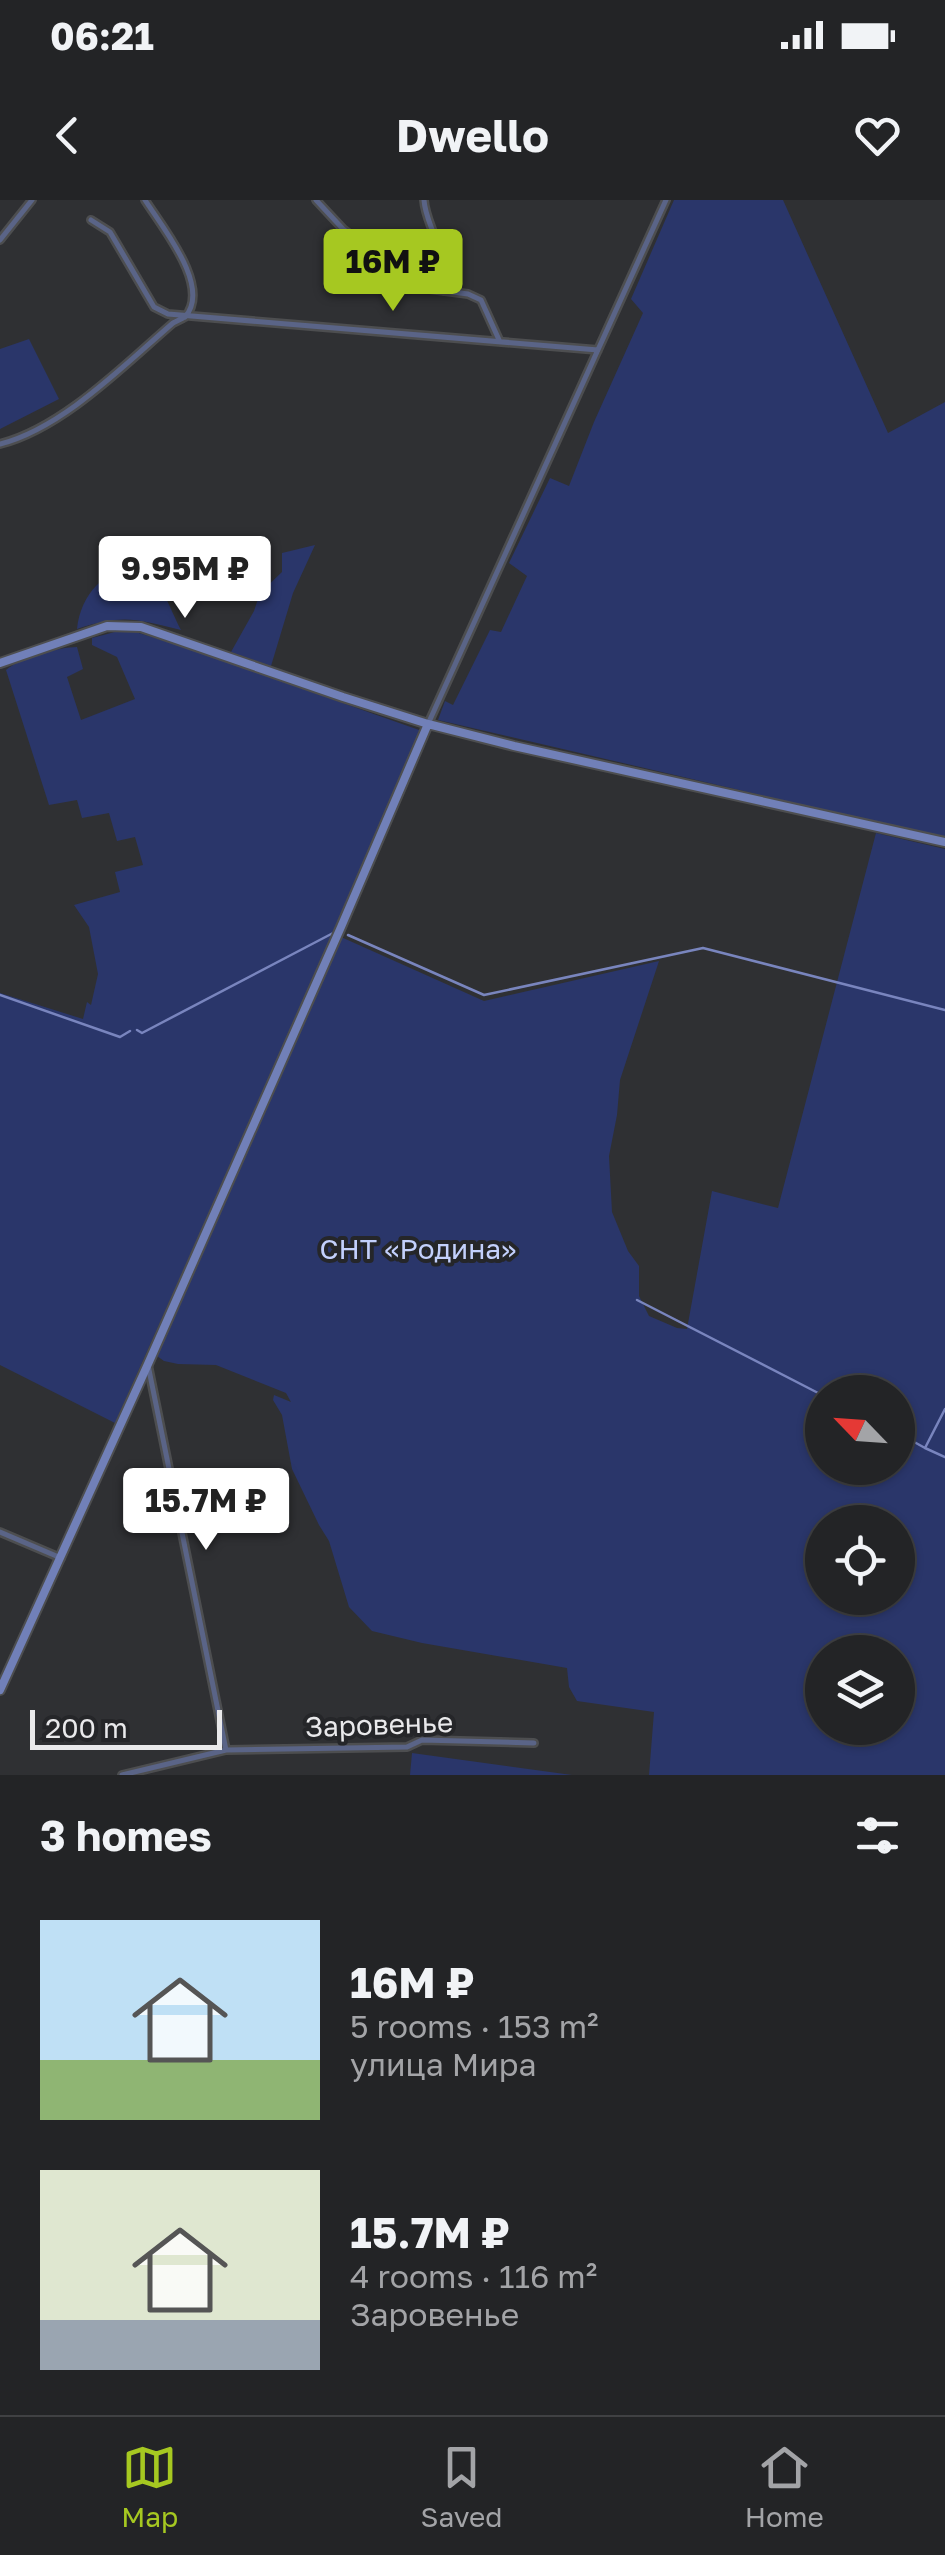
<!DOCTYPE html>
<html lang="en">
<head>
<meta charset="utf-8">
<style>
  :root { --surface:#232426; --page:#2b2c2e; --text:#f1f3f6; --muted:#a3a4a7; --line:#404143; --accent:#a6c821 }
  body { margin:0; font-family:"Golos Text",sans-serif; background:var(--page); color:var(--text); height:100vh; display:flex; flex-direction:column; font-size:38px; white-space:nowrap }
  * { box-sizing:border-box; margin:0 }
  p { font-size:32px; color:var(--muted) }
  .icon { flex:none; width:55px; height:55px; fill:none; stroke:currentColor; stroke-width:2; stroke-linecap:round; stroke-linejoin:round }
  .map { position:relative; height:1575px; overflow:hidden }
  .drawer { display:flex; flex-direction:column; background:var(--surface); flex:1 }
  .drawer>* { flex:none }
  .needle { width:65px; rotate:295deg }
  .fabs { position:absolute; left:805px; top:1175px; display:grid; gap:20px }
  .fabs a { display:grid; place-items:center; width:110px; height:110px; border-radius:50%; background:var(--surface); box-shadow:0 2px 8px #0004,0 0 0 2px var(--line); font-size:50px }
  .scale { position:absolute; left:30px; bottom:25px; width:192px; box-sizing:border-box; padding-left:10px; border:5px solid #e9e9eb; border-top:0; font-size:28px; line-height:35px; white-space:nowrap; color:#e9e9eb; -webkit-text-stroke:8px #252629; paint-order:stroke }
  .price { position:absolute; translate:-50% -85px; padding:0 22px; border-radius:10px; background:#fff; color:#222; font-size:32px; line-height:65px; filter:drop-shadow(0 2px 5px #0008) }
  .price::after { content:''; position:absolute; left:50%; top:60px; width:30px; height:22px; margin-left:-15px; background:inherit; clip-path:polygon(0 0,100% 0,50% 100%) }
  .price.on { background:var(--accent); color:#111 }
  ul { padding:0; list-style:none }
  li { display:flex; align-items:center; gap:30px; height:250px; padding:0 40px }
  li span { display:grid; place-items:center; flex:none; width:280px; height:200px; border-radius:0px; color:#555 }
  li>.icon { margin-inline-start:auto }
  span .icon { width:120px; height:120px; fill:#fffc; stroke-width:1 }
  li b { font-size:42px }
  h2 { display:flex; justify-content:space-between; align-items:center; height:120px; padding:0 40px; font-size:42px }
  .status { display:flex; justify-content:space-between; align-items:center; height:70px; padding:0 50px; background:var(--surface); direction:ltr }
  .status svg { height:28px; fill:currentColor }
  header { display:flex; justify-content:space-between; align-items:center; height:130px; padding:0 40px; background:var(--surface); font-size:45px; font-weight:700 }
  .dock { display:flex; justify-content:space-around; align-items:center; height:140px; border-top:2px solid var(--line); background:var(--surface); font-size:28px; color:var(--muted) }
  .dock a { display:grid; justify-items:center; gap:5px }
  .dock .on { color:var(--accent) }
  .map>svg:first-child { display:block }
</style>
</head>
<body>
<div class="status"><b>06:21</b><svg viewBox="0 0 49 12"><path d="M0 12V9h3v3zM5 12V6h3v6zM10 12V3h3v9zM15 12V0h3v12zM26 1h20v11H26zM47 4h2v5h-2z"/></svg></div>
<header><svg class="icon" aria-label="back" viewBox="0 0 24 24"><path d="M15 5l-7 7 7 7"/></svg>Dwello<svg class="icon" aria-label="heart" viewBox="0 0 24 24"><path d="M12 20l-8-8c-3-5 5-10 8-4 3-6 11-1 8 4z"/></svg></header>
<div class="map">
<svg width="945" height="1575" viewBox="0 0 945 1575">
  <rect width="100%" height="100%" fill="#2f3033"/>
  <!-- green -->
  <path fill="#2a366a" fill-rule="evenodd" d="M 674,0 L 783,0 L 888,233 L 945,202 L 945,638 L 438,520 L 445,501 L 453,505 L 490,430 L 501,432 L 527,376 L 509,363 L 550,278 L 569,286 L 594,222 L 643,113 L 631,99 Z
    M 29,139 L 59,199 L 0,229 L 0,149 Z
    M 315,345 L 293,393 L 271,466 L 231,452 L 254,411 L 260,393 L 282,372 L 282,353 Z
    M 140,365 C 162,381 169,407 181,430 C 135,419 124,414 77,429 C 81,394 104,369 140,365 Z
    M 126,429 L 187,448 L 422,531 L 381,621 L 344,711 L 115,1223 L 0,1165 L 0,793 L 83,819 L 87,802 L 91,805 L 98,774 L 89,727 L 74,705 L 120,692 L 115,672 L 143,665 L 135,637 L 117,641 L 109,613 L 82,618 L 77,600 L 49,605 L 6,470 C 20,458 59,447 77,447 L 83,469 L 67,477 L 81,520 L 135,499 L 117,457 L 92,445 L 92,438 Z
    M 876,633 L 945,649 L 945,1575 L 649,1575 L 654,1512 L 577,1501 L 569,1487 L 567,1468 L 422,1443 L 372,1431 L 349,1407 L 329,1341 L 319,1325 L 292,1269 L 282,1215 L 273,1200 L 274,1195 L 291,1202 L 286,1193 L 216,1165 L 178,1164 L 164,1161 L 157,1156 L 157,1150 L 341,737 L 484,801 L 659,761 L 620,880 L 617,915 L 609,956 L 612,1012 L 628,1051 L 639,1066 L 639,1096 L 649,1116 L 677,1128 L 687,1129 L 712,991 L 778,1008 ZM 822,1192 L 898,1192 L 898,1268 L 822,1268 ZM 822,1322 L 898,1322 L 898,1398 L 822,1398 ZM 822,1452 L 898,1452 L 898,1528 L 822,1528 Z
    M 412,1553 L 572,1575 L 410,1575 Z"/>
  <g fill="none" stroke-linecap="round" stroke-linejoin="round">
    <!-- stream -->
    <path stroke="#7985be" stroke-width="2.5" d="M 348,735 L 484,795 L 703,748 L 945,810
      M 0,795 L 120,837 L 130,831
      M 137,830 L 142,833 L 335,732
      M 637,1100 L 822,1195
      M 898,1233 L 925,1248 L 945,1209
      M 925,1248 L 945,1257"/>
    <!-- street casing -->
    <g stroke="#4d4e50" stroke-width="10">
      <path id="street" d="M 145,0 C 162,27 212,87 185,117
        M 316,0 L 343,29 L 422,88 L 468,94 L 481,100 L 500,142
        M 424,0 C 425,15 432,27 436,41 C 440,58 437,75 443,91
        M 91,20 L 110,32 L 154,107 L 168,114 L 598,150
        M 0,40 L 32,0
        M 0,244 C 63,228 124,165 173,123 L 183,118
        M 428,524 L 666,0
        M 148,1165 L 226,1550
        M 0,1332 L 61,1358
        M 122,1575 L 226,1550 L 407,1547 L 422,1540 L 534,1543"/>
    </g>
    <!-- secondary casing -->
    <g stroke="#4d4e50" stroke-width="12">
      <path id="secondary" d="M 0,463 L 107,426 L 141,427 L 343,497 L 428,524 L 514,546 L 945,642
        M 0,1490 L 148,1164 L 341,727 L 428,524"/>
    </g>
    <!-- street -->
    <use href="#street" stroke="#5a6487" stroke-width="5"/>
    <!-- secondary -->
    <use href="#secondary" stroke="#7180b8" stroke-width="8"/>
  </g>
  <g text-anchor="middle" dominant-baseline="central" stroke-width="8" stroke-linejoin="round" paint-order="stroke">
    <!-- park labels -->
    <g font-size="28" fill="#c3d0fc" stroke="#252629">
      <text x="418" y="1048">СНТ «Родина»</text>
    </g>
    <!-- street labels -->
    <g font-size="28" fill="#e9e9eb" stroke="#252629">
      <text transform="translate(379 1524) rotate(-2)">Заровенье</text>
    </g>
  </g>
</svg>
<div class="fabs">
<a><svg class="needle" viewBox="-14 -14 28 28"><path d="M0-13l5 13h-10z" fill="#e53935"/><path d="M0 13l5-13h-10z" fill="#a3a4a7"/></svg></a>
<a><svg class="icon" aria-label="locate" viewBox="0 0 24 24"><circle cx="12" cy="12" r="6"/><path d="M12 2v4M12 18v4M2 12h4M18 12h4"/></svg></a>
<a><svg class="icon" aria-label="layers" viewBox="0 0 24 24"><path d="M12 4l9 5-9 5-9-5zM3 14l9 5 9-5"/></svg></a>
</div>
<div class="scale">200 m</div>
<b class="price on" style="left:393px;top:114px">16M ₽</b>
<b class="price" style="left:185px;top:421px">9.95M ₽</b>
<b class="price" style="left:206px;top:1353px">15.7M ₽</b>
</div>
<section class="drawer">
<h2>3 homes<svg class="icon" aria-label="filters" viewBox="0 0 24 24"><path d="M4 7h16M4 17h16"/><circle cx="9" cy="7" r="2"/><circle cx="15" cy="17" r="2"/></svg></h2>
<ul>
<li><span style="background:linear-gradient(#bfe0f5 70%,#8fb573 0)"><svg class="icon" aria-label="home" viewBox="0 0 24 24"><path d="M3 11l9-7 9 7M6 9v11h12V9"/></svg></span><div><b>16M ₽</b><p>5 rooms · 153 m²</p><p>улица Мира</p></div></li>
<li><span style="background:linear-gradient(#dfe7d0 75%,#9aa5b1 0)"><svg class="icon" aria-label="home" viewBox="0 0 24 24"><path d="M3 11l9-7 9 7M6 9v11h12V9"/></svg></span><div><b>15.7M ₽</b><p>4 rooms · 116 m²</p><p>Заровенье</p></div></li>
</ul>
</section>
<nav class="dock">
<a class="on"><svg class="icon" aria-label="map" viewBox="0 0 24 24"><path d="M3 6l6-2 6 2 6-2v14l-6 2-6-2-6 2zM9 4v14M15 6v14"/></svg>Map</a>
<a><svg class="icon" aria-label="saved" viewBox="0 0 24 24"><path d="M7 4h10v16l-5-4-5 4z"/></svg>Saved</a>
<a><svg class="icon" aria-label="home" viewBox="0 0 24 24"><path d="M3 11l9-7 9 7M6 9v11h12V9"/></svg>Home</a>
</nav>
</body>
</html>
